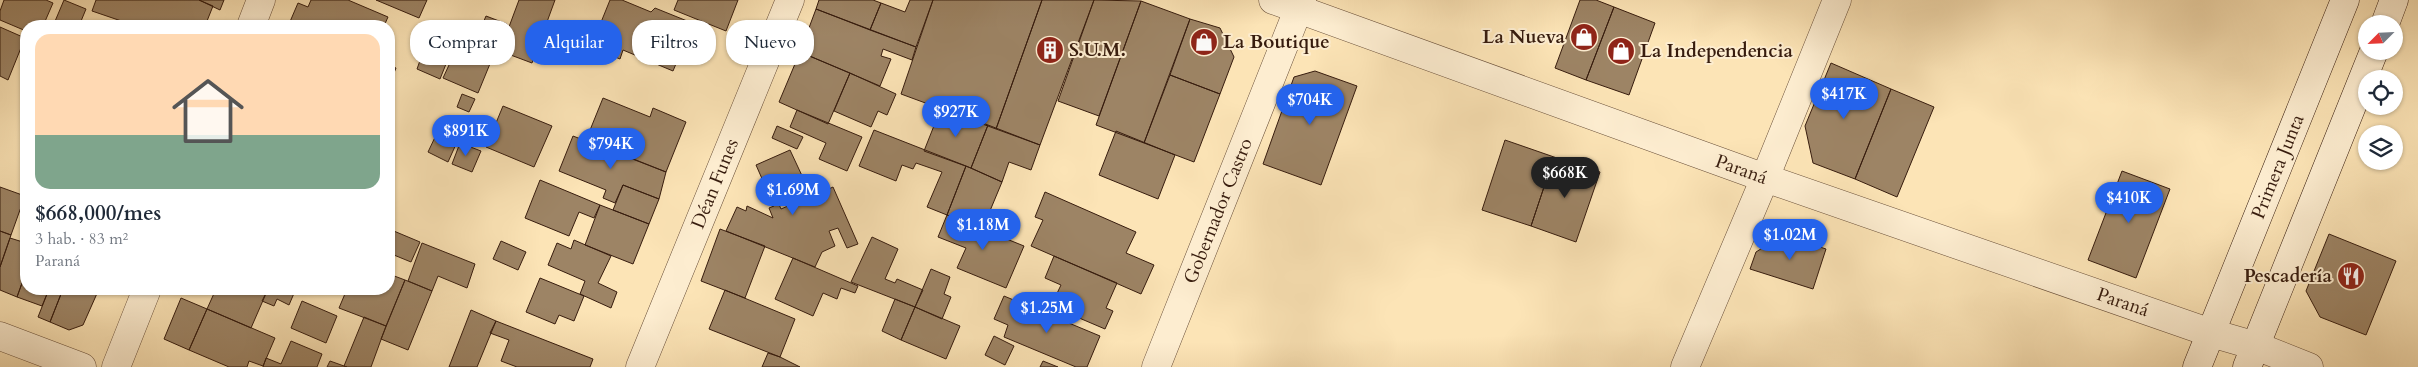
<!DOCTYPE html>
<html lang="es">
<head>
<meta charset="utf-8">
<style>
  :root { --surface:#fff; --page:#f6f6f7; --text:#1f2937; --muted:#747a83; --line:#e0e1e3; --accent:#2563eb }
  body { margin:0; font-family:Cardo,serif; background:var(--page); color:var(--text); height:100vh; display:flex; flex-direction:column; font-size:19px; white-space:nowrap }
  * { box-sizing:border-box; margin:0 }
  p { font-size:16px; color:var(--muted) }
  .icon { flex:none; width:28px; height:28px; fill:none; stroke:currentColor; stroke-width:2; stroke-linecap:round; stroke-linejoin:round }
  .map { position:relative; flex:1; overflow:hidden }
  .drawer { position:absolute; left:20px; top:20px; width:375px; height:275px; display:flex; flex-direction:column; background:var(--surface); border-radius:20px; box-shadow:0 1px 4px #0004 }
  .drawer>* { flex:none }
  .banner { position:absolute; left:410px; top:20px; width:475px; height:45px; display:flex; gap:10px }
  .needle { width:32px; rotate:246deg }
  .tools { position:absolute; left:2358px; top:15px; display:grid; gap:10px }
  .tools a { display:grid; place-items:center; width:45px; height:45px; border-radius:50%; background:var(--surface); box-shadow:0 1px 4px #0004; font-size:25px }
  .price { position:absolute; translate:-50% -42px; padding:0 11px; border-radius:18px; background:var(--accent); color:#fff; font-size:16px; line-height:32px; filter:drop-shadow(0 1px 2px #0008) }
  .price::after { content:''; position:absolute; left:50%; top:30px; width:15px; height:11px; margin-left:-8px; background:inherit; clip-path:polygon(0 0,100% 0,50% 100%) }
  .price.on { background:#222; color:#fff }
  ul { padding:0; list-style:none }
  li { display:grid; align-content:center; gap:10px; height:265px; padding:0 15px }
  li+li { border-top:1px solid var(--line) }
  li span { display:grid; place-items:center; height:155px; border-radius:15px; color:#555 }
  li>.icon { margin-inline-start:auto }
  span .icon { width:90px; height:90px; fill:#fffc; stroke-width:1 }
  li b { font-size:21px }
  .tag { padding:0 18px; border-radius:20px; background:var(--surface); box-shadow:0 1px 4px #0004; font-size:18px; line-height:45px }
  .tag.on { background:var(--accent); color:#fff }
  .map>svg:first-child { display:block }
</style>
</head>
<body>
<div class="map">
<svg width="2418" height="367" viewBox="0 0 2418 367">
  <rect width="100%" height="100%" fill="#fce4b6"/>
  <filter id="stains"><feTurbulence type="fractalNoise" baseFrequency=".004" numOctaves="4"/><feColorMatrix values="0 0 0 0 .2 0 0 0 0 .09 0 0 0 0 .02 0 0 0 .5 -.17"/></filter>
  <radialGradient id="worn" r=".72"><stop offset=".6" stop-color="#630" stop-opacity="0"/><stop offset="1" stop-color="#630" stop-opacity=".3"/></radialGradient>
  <!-- building -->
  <path fill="#9d8465" stroke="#371c0e" d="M 4,0 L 46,0 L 53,3 L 43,26 L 26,26 L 26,31 L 0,20 L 0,11 Z
    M 64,0 L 86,9 L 79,26 L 53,26 Z
    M 96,0 L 199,0 L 213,6 L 205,26 L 136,26 L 92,11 Z
    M 199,0 L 224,0 L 220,10 Z
    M 311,0 L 348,0 L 388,17 L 384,26 L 295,26 L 289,24 L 298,3 L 308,7 Z
    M 376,0 L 427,0 L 419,18 Z
    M 519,0 L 555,0 L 532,63 L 500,51 Z
    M 610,0 L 622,0 L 651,12 L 655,8 L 702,27 L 687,62 L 678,59 L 673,71 L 623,50 L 620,59 L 591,47 Z
    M 678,0 L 738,0 L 726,31 L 674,10 Z
    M 819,0 L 873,0 L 881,3 L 870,30 L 816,9 Z
    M 910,0 L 933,0 L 916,47 L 870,30 L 881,3 L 905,12 Z
    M 933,0 L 1042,0 L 996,129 L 901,94 Z
    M 1042,0 L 1094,0 L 1040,145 L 996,129 Z
    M 1094,0 L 1141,1 L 1099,116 L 1058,101 Z
    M 1580,0 L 1596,0 L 1614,7 L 1586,80 L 1555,68 Z
    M 1141,1 L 1190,19 L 1144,143 L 1096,125 Z
    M 1614,7 L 1655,23 L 1629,95 L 1586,80 Z
    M 816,9 L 916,47 L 912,60 L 883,49 L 881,56 L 891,59 L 880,86 L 800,52 Z
    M 486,16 L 507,24 L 497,48 L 476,40 Z
    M 1190,19 L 1220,28 L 1234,57 L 1220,94 L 1170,75 Z
    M 0,27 L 25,38 L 8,80 L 0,76 Z
    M 461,39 L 494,54 L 478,93 L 443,78 Z
    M 800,52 L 850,73 L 828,124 L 779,102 Z
    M 422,55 L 446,64 L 440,79 L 417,69 Z
    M 1831,63 L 1891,89 L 1855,179 L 1813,163 L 1805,126 Z
    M 389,65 L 396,68 L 389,85 Z
    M 1315,71 L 1357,86 L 1321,185 L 1263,164 L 1294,77 Z
    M 850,73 L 896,94 L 887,115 L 878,111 L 871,127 L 834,111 Z
    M 1170,75 L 1220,94 L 1194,162 L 1144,143 Z
    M 1891,89 L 1934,107 L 1897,197 L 1855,179 Z
    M 462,94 L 475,99 L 469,112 L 457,107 Z
    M 603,98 L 650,117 L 653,108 L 686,122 L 666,172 L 586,140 Z
    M 503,106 L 552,126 L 534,167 L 486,147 Z
    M 941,108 L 988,125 L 971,168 L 924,151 Z
    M 797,110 L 862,137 L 847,171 L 819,159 L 826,143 L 790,127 Z
    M 469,120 L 488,128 L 482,146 L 462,138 Z
    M 988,125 L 1040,145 L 1031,170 L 1009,162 L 1002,182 L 971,168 Z
    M 777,126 L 803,137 L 797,149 L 772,138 Z
    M 874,130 L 966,166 L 947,215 L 927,207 L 942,172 L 916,163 L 913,169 L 902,165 L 896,181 L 859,166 Z
    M 1116,131 L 1175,155 L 1158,199 L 1099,175 Z
    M 437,133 L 457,142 L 448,162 L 428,152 Z
    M 573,136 L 666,172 L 659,199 L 623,185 L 615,203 L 603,198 L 606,190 L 559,171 Z
    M 1505,140 L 1554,157 L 1531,226 L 1482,210 Z
    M 460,143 L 481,151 L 472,172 L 452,164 Z
    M 790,150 L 804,180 L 774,193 L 781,209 L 795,203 L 792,198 L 806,192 L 809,198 L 833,187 L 858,244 L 847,248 L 838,228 L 829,231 L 835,246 L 822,252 L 815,267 L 726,231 L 737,207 L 746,211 L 747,206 L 773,218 L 769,208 L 774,206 L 756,165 Z
    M 1554,157 L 1600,172 L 1576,242 L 1531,226 Z
    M 966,166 L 1002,182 L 987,218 L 993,220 L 988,231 L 947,215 Z
    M 2122,171 L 2170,189 L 2136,278 L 2088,260 Z
    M 540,180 L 600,205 L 594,218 L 579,212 L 569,236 L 525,218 Z
    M 623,185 L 659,199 L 649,224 L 613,210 Z
    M 0,187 L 25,196 L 11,235 L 0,231 Z
    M 1045,192 L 1136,232 L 1126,253 L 1154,265 L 1141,294 L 1031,246 L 1043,220 L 1035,217 Z
    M 600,205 L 649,224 L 633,264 L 585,245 Z
    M 947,215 L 1024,246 L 1006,288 L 957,268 L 966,248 L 938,237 Z
    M 389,229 L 420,242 L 411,262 L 389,253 Z
    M 720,229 L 765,246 L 745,298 L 701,281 Z
    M 0,231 L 11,235 L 0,267 Z
    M 2329,234 L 2396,261 L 2366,335 L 2320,317 L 2306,291 Z
    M 1783,235 L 1826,249 L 1813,289 L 1750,269 L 1756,252 Z
    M 872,237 L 898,249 L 885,279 L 895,283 L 897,279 L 923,290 L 915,307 L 851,282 Z
    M 10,238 L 26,243 L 26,272 L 17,297 L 0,290 L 0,267 Z
    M 574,240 L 611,256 L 598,283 L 617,292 L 611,308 L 580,294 L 585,281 L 548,265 L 557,243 L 571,249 Z
    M 501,241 L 526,252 L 518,270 L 493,259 Z
    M 422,243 L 475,264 L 467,288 L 438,276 L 432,291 L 408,281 Z
    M 1054,256 L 1117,283 L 1106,308 L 1113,311 L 1105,329 L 1051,306 L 1061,285 L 1045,278 Z
    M 793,258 L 858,286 L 855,293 L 841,288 L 837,299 L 823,293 L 813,316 L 775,299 Z
    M 931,269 L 950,277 L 944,294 L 951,297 L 942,319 L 915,307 Z
    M 26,272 L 26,289 L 49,289 L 42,306 L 17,297 Z
    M 389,274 L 405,280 L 386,326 L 339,308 L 347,289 L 389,289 Z
    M 540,278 L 584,296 L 574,321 L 559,315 L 555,324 L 526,312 Z
    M 405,280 L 432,291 L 408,350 L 381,339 Z
    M 49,289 L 63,289 L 50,322 L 38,317 Z
    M 63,289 L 99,289 L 83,325 L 69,330 L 50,322 Z
    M 216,289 L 268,289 L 251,328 L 207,309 Z
    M 268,289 L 289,289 L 295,291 L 289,305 L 277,299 L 274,306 L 262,301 Z
    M 725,290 L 795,319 L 780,357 L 709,329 Z
    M 1004,296 L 1100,336 L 1087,367 L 1076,367 L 1004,337 L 1008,325 L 994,319 Z
    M 181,298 L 207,309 L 189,350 L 164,339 Z
    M 895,299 L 915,307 L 901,340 L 882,331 Z
    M 302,301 L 337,316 L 326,343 L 291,328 Z
    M 915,307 L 960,326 L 946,359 L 901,340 Z
    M 207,309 L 275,338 L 263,366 L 249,361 L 247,367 L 229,367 L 189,350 Z
    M 471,310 L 496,321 L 477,367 L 449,367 Z
    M 364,317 L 386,326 L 371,367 L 347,367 L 344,366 Z
    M 496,321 L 593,359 L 590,367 L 517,367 L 501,361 L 509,340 L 490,333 Z
    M 994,336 L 1014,346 L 1005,365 L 985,355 Z
    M 291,341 L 322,354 L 317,367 L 263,367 L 266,358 L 281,364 Z
    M 768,353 L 780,357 L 800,367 L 762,367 Z
    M 330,361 L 344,366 L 347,367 L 327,367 Z
    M 1043,361 L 1058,367 L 1040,367 Z"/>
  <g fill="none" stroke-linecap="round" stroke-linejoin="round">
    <!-- minor casing -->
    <g stroke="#684e38" stroke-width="29">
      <g id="minor">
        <path d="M 251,26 L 261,0"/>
        <path d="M 0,336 L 82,367"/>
        <path d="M 116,367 L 147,289"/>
        <path id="s1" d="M 640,367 L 790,0"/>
        <path id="s2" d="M 1156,367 L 1302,0"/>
        <path d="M 1685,367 L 1765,178 L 1837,0"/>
      </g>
    </g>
    <!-- tertiary casing -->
    <g stroke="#684e38" stroke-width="29">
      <g id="tertiary">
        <path id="s3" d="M 1273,0 L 1765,178 L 2211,333 L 2256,346 L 2309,367"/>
      </g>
    </g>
    <!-- secondary casing -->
    <g stroke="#371c0e" stroke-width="29">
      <g id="secondary">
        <path d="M 2385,24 L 2394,0"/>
        <path id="s4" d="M 2197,367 L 2345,0"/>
        <path d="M 2247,367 L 2374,51"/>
      </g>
    </g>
    <!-- minor -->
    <use href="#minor" stroke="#fdedd0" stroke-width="28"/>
    <!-- tertiary -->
    <use href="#tertiary" stroke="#fdedd0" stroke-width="28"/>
    <!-- secondary -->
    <use href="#secondary" stroke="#fdedd0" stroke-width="28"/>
  </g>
  <!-- icons -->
  <defs>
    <g id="shop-disc" transform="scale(1.4375)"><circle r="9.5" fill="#8f2418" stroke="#fdedd0"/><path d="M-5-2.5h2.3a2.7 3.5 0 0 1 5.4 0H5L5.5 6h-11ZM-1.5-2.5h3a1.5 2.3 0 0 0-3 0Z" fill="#fff"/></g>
    <g id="building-disc" transform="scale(1.4375)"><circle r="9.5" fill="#8f2418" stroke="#fdedd0"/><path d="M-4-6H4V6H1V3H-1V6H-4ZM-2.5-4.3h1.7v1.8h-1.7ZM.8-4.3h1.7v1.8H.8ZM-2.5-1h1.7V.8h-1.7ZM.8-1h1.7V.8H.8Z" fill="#fff"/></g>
    <g id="restaurant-disc" transform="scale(1.4375)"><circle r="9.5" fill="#8f2418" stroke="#fdedd0"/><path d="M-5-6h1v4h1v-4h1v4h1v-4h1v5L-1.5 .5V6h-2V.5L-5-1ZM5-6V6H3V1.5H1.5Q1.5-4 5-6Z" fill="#fff"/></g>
  </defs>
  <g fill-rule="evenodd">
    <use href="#shop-disc" x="1584" y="37"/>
    <use href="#shop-disc" x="1204" y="42"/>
    <use href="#building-disc" x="1050" y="50"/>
    <use href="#shop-disc" x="1621" y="51"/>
    <use href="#restaurant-disc" x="2351" y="276"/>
  </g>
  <g text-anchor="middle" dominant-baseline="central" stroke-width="4" stroke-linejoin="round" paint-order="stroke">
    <!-- poi labels -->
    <g font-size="19" font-weight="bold" fill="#371c0e" stroke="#fdedd0" text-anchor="start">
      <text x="1565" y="37" text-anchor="end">La Nueva</text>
      <text x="1223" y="42">La Boutique</text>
      <text x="1069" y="50">S.U.M.</text>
      <text x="1640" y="51">La Independencia</text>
      <text x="2332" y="276" text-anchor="end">Pescadería</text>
    </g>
    <!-- street labels -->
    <g font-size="19" fill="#371c0e" stroke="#fdedd0">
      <text stroke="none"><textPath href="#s4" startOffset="216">Primera Junta</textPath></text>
      <text stroke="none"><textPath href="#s3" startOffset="498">Paraná</textPath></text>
      <text stroke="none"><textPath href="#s1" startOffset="198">Déan Funes</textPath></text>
      <text stroke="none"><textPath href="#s2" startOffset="168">Gobernador Castro</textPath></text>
      <text stroke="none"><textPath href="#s3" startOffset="902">Paraná</textPath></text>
    </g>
  </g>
  <rect width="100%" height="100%" filter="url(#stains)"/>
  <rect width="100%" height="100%" fill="url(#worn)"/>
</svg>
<div class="tools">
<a><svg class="needle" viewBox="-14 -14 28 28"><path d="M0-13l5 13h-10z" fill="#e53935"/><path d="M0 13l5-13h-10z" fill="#747a83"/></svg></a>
<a><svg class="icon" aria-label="locate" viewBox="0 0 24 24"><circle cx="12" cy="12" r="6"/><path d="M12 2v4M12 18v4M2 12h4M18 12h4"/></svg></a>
<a><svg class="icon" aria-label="layers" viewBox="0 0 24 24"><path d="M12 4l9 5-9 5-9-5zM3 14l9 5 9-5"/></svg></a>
</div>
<b class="price" style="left:1844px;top:120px">$417K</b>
<b class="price" style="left:1310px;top:126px">$704K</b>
<b class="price" style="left:956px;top:138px">$927K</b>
<b class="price" style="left:466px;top:157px">$891K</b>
<b class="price" style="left:611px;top:170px">$794K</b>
<b class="price on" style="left:1565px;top:199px">$668K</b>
<b class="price" style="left:793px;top:216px">$1.69M</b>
<b class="price" style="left:2129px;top:224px">$410K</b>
<b class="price" style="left:983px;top:251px">$1.18M</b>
<b class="price" style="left:1790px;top:261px">$1.02M</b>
<b class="price" style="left:1047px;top:334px">$1.25M</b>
<div class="banner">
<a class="tag">Comprar</a>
<a class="tag on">Alquilar</a>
<a class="tag">Filtros</a>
<a class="tag">Nuevo</a>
</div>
<section class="drawer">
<ul>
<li><span style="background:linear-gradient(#ffd9b3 65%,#7fa58c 0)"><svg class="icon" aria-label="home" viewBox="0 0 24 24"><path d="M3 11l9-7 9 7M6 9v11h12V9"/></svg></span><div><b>$668,000/mes</b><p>3 hab. · 83 m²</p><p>Paraná</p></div></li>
</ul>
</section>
</div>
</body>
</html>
